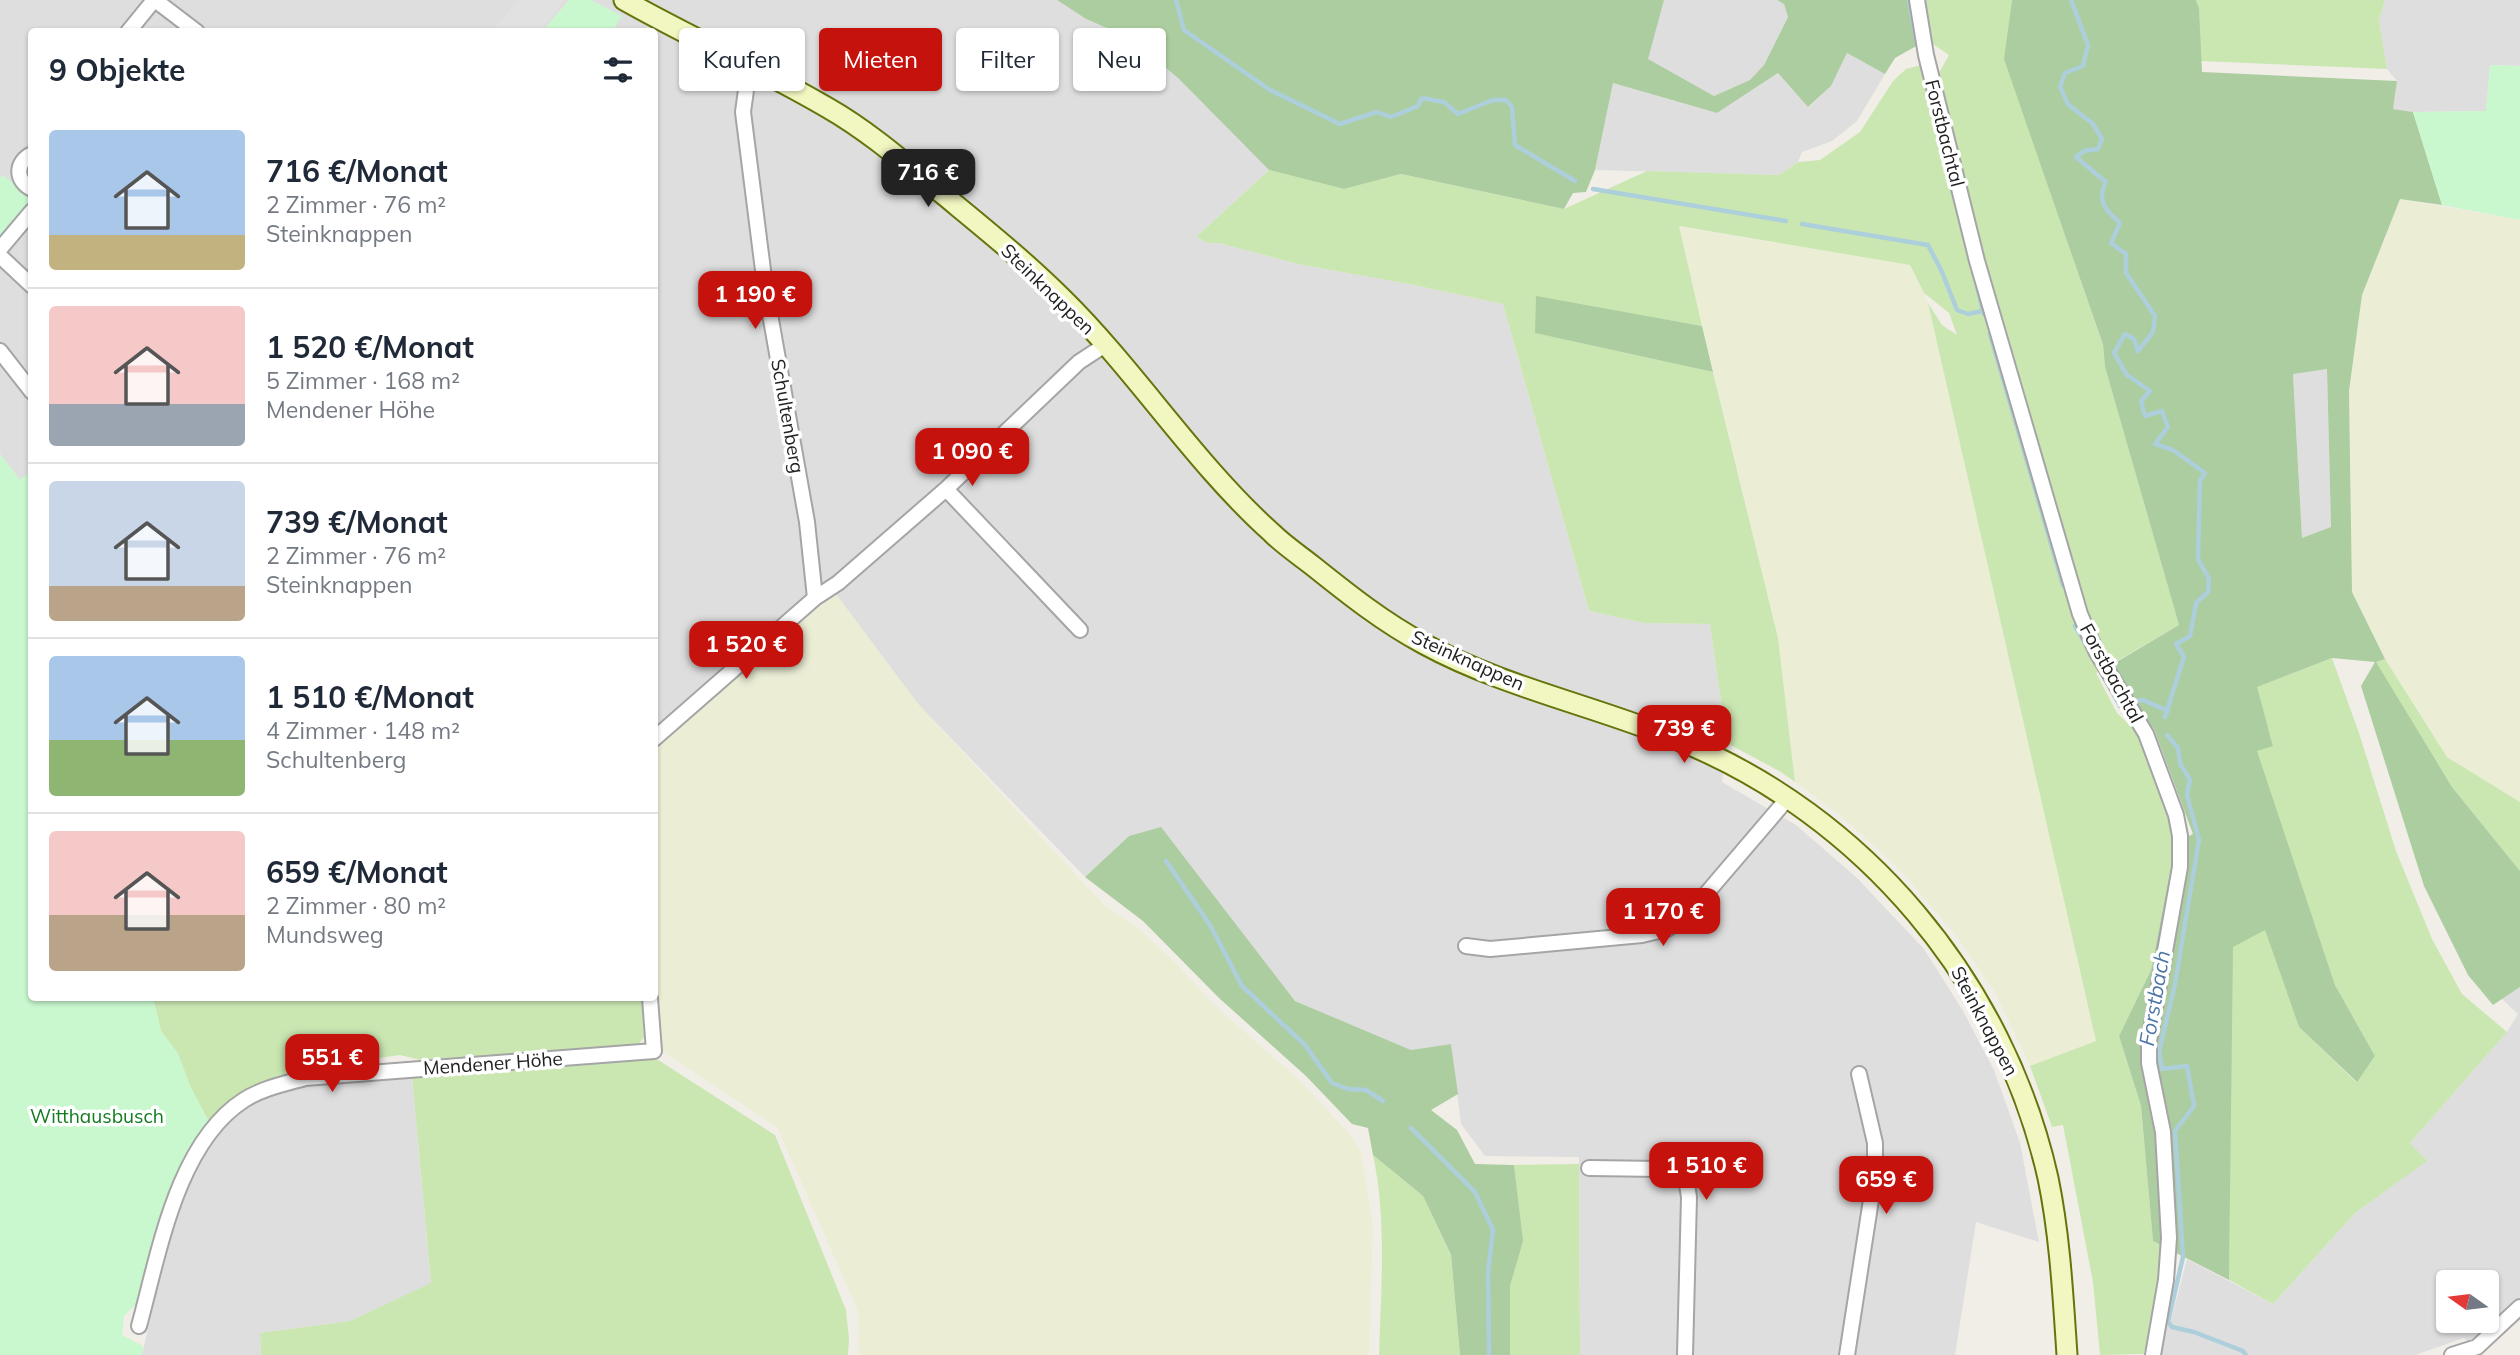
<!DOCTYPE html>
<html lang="de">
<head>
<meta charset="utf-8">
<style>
  :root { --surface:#fff; --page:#f6f6f7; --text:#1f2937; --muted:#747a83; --line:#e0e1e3; --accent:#c6120c }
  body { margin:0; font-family:Mulish,sans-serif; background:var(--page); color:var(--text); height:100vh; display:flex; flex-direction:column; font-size:26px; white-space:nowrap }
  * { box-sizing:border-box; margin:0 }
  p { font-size:23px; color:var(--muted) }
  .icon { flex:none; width:38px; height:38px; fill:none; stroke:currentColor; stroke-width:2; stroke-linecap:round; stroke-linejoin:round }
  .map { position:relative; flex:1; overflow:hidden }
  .sheet { position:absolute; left:28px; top:28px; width:630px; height:973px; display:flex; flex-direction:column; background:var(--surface); border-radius:7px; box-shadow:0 2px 5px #0004 }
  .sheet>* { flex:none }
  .guide { position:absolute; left:679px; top:28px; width:665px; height:63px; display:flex; gap:14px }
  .needle { width:46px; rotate:284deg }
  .controls { position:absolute; left:2436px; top:1270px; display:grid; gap:14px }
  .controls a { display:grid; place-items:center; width:63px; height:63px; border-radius:7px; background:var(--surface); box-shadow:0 2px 5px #0004; font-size:35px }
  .price { position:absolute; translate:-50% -60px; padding:0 16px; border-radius:14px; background:var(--accent); color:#fff; font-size:23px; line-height:46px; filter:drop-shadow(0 2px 4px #0008) }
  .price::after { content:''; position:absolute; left:50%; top:42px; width:21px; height:16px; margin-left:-10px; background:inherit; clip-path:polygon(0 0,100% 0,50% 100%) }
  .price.active { background:#222; color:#fff }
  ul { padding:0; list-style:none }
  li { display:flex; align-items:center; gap:21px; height:175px; padding:0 21px }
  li+li { border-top:2px solid var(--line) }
  li span { display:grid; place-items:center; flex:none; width:196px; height:140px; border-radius:7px; color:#555 }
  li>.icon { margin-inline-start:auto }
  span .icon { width:84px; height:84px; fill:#fffc; stroke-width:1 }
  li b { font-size:30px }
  h2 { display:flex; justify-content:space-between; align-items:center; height:84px; padding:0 21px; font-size:30px }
  .pill { padding:0 24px; border-radius:7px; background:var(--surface); box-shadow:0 2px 5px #0004; font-size:24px; line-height:63px }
  .pill.active { background:var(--accent); color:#fff }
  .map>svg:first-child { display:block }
</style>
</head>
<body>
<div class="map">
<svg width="2520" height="1355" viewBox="0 0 2520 1355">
  <rect width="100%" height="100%" fill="#f1eee8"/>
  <!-- residential -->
  <path fill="#dfdede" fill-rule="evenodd" d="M 0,0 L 569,0 L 543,31 L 32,32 L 32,471 L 20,480 L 0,454 L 0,240 L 2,176 L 0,179 Z
    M 591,0 L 1057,0 L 1086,19 L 1130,38 L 1178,78 L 1269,170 L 1196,237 L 1208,243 L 1219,243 L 1302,265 L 1404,283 L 1503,304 L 1589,611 L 1644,623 L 1710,624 L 1727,743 L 1722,782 L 1796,825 L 1857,878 L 1924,949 L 1963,1011 L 1994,1070 L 2020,1143 L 2039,1242 L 1976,1222 L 1955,1355 L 1580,1355 L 1579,1157 L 1485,1156 L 1461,1124 L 1451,1044 L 1411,1050 L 1295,1001 L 1263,961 L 1129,836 L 1085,877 L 918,704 L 835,593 L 655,733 L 654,32 L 612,31 L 621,16 Z
    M 1664,0 L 1777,0 L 1784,4 L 1788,17 L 1764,65 L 1750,80 L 1714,96 L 1647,59 Z
    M 2385,0 L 2520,0 L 2520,66 L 2490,65 L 2486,111 L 2413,112 L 2393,109 L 2397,81 L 2387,69 L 2379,21 Z
    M 1847,53 L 1885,74 L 1857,121 L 1832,141 L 1802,152 L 1798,162 L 1779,175 L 1595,170 L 1613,83 L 1717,113 L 1778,73 L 1809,107 L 1831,86 Z
    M 2327,369 L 2331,528 L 2302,538 L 2293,373 Z
    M 2520,987 L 2520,1297 L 2469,1343 L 2464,1338 L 2415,1355 L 2159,1355 L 2165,1322 L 2170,1324 L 2187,1259 L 2273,1304 L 2355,1213 L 2426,1161 L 2409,1144 L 2507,1032 L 2518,1014 L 2502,999 ZM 2448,1283 L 2487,1283 L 2487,1321 L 2448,1321 Z
    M 412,1077 L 431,1284 L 350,1321 L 260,1333 L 261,1355 L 142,1355 L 161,1271 L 191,1173 L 204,1150 L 223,1127 L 246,1106 L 276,1093 L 313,1084 Z"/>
  <!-- farmland -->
  <path fill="#ebeed5" d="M 2400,199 L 2520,220 L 2520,802 L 2447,757 L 2385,659 L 2352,592 L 2349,391 L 2362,295 Z
    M 1678,226 L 1910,265 L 1928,303 L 2096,1041 L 2030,1066 L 1996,994 L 1958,938 L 1901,871 L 1841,816 L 1795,782 L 1778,638 Z
    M 835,593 L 918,704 L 1102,903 L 1138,928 L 1173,960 L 1212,1003 L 1297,1078 L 1349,1133 L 1361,1152 L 1373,1225 L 1369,1355 L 859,1355 L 858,1311 L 777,1127 L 660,1050 L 654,977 L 654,749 Z"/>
  <!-- grass -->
  <path fill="#cae7b2" d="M 1925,0 L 2012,0 L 2005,59 L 2103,346 L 2105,367 L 2179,625 L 2096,673 L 2117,713 L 2143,738 L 2176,842 L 2151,970 L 2119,1036 L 2141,1106 L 2153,1241 L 2166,1247 L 2144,1354 L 2100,1355 L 2093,1282 L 2063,1125 L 2052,1127 L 2030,1066 L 2096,1041 L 1928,303 L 1942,325 L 1957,335 L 1949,313 L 1924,293 L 1910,265 L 1679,226 L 1702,326 L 1536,297 L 1536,333 L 1713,372 L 1778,638 L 1795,782 L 1781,772 L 1727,743 L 1710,624 L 1644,623 L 1589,611 L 1503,304 L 1404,283 L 1302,265 L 1219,243 L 1208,243 L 1196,237 L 1269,170 L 1344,189 L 1401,174 L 1564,209 L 1647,171 L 1779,175 L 1798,162 L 1820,160 L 1860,132 L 1893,81 L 1906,69 L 1921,65 L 1938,75 L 1949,55 L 1930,42 Z
    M 2196,0 L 2385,0 L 2379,21 L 2387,69 L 2200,61 L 2199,8 Z
    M 2332,658 L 2359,733 L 2396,851 L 2432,939 L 2462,994 L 2507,1032 L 2410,1143 L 2427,1161 L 2355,1213 L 2273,1304 L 2229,1280 L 2232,947 L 2265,929 L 2299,1027 L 2356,1082 L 2375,1056 L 2335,985 L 2256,750 L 2273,745 L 2256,687 Z
    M 2385,659 L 2447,757 L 2520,802 L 2520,871 L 2452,787 L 2375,662 Z
    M 153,998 L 645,998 L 649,1031 L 637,1046 L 428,1062 L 400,1055 L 345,1063 L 344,1069 L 263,1084 L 229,1103 L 209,1122 L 190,1086 L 178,1054 L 161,1031 Z
    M 652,1056 L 775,1135 L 846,1310 L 849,1339 L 848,1355 L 261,1355 L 260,1333 L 350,1321 L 431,1283 L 412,1077 Z
    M 1373,1155 L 1423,1196 L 1451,1256 L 1460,1355 L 1379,1355 C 1381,1288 1387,1221 1373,1155 Z
    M 1579,1164 L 1580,1355 L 1510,1355 L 1510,1286 L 1522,1241 L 1514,1165 Z"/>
  <!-- forest -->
  <path fill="#accda0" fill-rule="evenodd" d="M 1057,0 L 1664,0 L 1648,59 L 1714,96 L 1750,80 L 1764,65 L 1788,17 L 1784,4 L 1777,0 L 1925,0 L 1911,11 L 1918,45 L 1895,58 L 1885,74 L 1847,53 L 1831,86 L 1808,107 L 1778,73 L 1717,113 L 1613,83 L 1595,170 L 1586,192 L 1573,193 L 1564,209 L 1401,174 L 1344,189 L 1269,170 L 1178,78 L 1130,38 L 1086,19 Z
    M 2012,0 L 2196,0 L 2199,8 L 2202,72 L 2397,81 L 2393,109 L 2413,112 L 2442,205 L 2400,199 L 2362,295 L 2349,391 L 2352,592 L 2385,659 L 2376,662 L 2452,787 L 2520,871 L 2520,987 L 2493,1005 L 2468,975 L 2424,886 L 2361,686 L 2375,662 L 2332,658 L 2257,687 L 2273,746 L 2257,751 L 2335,985 L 2375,1056 L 2357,1082 L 2299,1027 L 2265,930 L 2233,947 L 2229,1280 L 2153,1241 L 2141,1106 L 2119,1036 L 2151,970 L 2176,842 L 2193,834 L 2154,729 L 2128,698 L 2113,664 L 2179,625 L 2105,367 L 2103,345 L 2004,59 ZM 2327,369 L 2331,527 L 2302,538 L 2293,374 Z
    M 1536,296 L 1702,326 L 1713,372 L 1535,333 Z
    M 1161,827 L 1295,1001 L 1411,1050 L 1451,1044 L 1458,1094 L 1431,1110 L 1457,1130 L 1475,1164 L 1514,1165 L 1523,1241 L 1510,1286 L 1510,1355 L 1460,1355 L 1451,1255 L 1423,1196 L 1373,1155 L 1368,1128 L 1352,1124 L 1306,1076 L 1219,998 L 1143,921 L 1085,877 L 1129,836 Z"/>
  <!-- park -->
  <path fill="#c9f7ce" d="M 569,0 L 591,0 L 622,16 L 612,31 L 543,31 Z
    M 2490,65 L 2520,66 L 2520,220 L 2442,205 L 2413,112 L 2486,111 Z
    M 3,175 L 25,193 L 30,203 L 0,240 L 0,179 Z
    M 0,454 L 20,480 L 31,471 L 32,998 L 153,998 L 161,1031 L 178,1054 L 190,1086 L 209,1122 L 183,1163 L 140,1300 L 124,1316 L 122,1335 L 143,1346 L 142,1355 L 0,1355 Z"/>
  <!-- parking -->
  <path fill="#e1e1e1" d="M 518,0 L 565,0 L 540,31 L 493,31 Z"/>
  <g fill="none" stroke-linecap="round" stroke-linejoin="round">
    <!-- stream -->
    <path stroke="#accfdb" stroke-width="4.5" d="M 1176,0 L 1184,30 L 1270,90 L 1340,124 L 1377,112 L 1391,117 L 1418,106 L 1422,98 L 1444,102 L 1458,114 L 1493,100 L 1506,100 L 1512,107 L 1515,145 L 1575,181
      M 1909,0 L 1917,44
      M 2071,0 L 2088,45 L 2083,66 L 2065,73 L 2060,87 L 2068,104 L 2093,124 L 2102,139 L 2098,149 L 2084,151 L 2076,157 L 2106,182 C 2096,200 2106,211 2120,223 L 2111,243 L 2126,254 L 2126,273 L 2155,316 L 2153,332 L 2138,351 L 2134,339 L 2125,334 L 2114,353 L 2127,375 L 2150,391 L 2141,401 L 2145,416 L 2162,411 L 2168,427 L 2155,444 L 2173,450 L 2205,473 L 2200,480 L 2198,559 L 2209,579 L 2208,592 L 2196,603 L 2190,636 L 2176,644 L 2184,657 L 2165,717
      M 1593,189 L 1786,221
      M 1802,224 L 1928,245 L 1942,272 L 1957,310 L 1968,314 L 1983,311 L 1984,314
      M 1975,278 L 1983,311
      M 1990,334 L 2063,585
      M 2075,626 L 2090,652
      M 2103,675 L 2120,706
      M 2135,701 L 2143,700 L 2168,711
      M 2167,735 L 2178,748 L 2180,763 L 2190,780 L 2187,795 L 2199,840 L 2175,984 L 2159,1052 L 2162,1069 L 2187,1066 L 2194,1106 L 2175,1131 L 2183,1257 L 2168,1322 L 2172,1327 L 2194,1332 L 2243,1351 L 2246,1355
      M 1166,861 L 1210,925 L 1242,986 L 1305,1045 L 1332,1083 L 1348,1089 L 1366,1090 L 1383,1101
      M 1411,1128 L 1475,1192 L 1493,1230 L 1488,1272 L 1489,1355"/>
    <!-- street casing -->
    <g stroke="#a5a5a5" stroke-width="18">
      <path id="street" d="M 155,0 L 197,32
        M 1917,0 L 1926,55 L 1977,261 L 2080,614 L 2096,651 L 2146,734 L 2176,815 L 2180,836 L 2180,867 L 2149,1041 L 2149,1063 L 2163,1132 L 2169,1238 L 2166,1280 L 2153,1355
        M 128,32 L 154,0
        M 754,69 L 746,90 L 743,112 L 765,286 L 807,522 L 815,598
        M 32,154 C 15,162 15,181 32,189
        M 0,249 L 32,211
        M 0,256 L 32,286
        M 0,351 L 32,392
        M 946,489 L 1080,630
        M 654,739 L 815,598 L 838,583 L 946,489 L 1079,362 L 1105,345
        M 1466,946 L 1490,949 L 1642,935 L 1667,929 L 1688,915 L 1788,798
        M 1589,1168 L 1661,1169 L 1685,1173 L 1689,1197 L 1685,1355
        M 139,1326 C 159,1253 177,1143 244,1100 C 263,1088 284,1084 305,1078 L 654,1051 L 650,998
        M 1847,1355 L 1875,1174 L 1875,1143 L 1859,1074
        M 2452,1355 L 2477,1347 L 2520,1307"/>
    </g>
    <!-- secondary casing -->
    <g stroke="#66740c" stroke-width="23">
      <path id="secondary" d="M 624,0 C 691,38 762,69 828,108 C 870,132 907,165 945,196 C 985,229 1026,262 1063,299 C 1137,372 1195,464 1272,533 C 1284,545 1299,555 1313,566 C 1348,594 1383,622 1424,644 C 1503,687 1595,706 1678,740 C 1864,815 2004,982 2048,1178 C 2060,1236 2063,1296 2067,1355"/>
    </g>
    <!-- street -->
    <use href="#street" stroke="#fff" stroke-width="14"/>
    <!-- secondary -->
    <use href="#secondary" stroke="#f2f6c1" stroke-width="19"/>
  </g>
  <g text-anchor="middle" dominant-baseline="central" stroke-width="7" stroke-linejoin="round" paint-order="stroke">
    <!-- street labels -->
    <g font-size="19" fill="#212121" stroke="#fff">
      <text transform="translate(1945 133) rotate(76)">Forstbachtal</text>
      <text transform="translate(1048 289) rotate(44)">Steinknappen</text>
      <text transform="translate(788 416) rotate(80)">Schultenberg</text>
      <text transform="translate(1468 660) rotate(24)">Steinknappen</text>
      <text transform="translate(2112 673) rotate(61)">Forstbachtal</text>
      <text transform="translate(1985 1021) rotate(62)">Steinknappen</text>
      <text transform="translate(493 1063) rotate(-4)">Mendener Höhe</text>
    </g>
    <!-- park labels -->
    <g font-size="19" fill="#137b1f" stroke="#fff">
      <text x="97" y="1116">Witthausbusch</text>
    </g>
    <!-- water labels -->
    <g font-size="21" font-style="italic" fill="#4f77a4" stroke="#fff">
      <text transform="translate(2154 998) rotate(-80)">Forstbach</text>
    </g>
  </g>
</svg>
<div class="controls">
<a><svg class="needle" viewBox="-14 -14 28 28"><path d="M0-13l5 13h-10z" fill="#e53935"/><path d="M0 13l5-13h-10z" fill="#747a83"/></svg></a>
</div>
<b class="price active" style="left:928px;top:209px">716 €</b>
<b class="price" style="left:755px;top:331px">1 190 €</b>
<b class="price" style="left:972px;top:488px">1 090 €</b>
<b class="price" style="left:746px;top:681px">1 520 €</b>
<b class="price" style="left:1684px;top:765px">739 €</b>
<b class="price" style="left:1663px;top:948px">1 170 €</b>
<b class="price" style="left:332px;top:1094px">551 €</b>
<b class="price" style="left:1706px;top:1202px">1 510 €</b>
<b class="price" style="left:1886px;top:1216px">659 €</b>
<div class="guide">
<a class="pill">Kaufen</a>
<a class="pill active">Mieten</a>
<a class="pill">Filter</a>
<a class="pill">Neu</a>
</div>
<section class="sheet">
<h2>9 Objekte<svg class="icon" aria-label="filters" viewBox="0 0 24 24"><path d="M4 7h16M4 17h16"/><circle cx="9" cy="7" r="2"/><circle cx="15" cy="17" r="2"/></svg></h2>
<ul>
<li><span style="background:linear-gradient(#a9c7e8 75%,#c2b280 0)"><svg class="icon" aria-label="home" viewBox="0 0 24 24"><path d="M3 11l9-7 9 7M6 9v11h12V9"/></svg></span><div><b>716 €/Monat</b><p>2 Zimmer · 76 m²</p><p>Steinknappen</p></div></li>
<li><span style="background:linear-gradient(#f6c9c9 70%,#9aa5b1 0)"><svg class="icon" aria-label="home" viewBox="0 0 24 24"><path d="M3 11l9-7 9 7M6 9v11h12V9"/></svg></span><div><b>1 520 €/Monat</b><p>5 Zimmer · 168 m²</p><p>Mendener Höhe</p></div></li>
<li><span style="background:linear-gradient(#c9d6e8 75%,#b9a48a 0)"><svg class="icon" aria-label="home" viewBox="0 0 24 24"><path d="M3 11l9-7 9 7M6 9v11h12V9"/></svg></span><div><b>739 €/Monat</b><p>2 Zimmer · 76 m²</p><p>Steinknappen</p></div></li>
<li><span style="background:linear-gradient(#a9c7e8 60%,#8fb573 0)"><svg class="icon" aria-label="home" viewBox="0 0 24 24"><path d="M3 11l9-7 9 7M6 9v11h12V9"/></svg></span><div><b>1 510 €/Monat</b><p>4 Zimmer · 148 m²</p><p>Schultenberg</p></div></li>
<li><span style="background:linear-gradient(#f6c9c9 60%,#b9a48a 0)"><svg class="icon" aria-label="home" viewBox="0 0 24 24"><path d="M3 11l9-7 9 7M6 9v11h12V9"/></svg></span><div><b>659 €/Monat</b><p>2 Zimmer · 80 m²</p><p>Mundsweg</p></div></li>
</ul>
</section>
</div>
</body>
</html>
